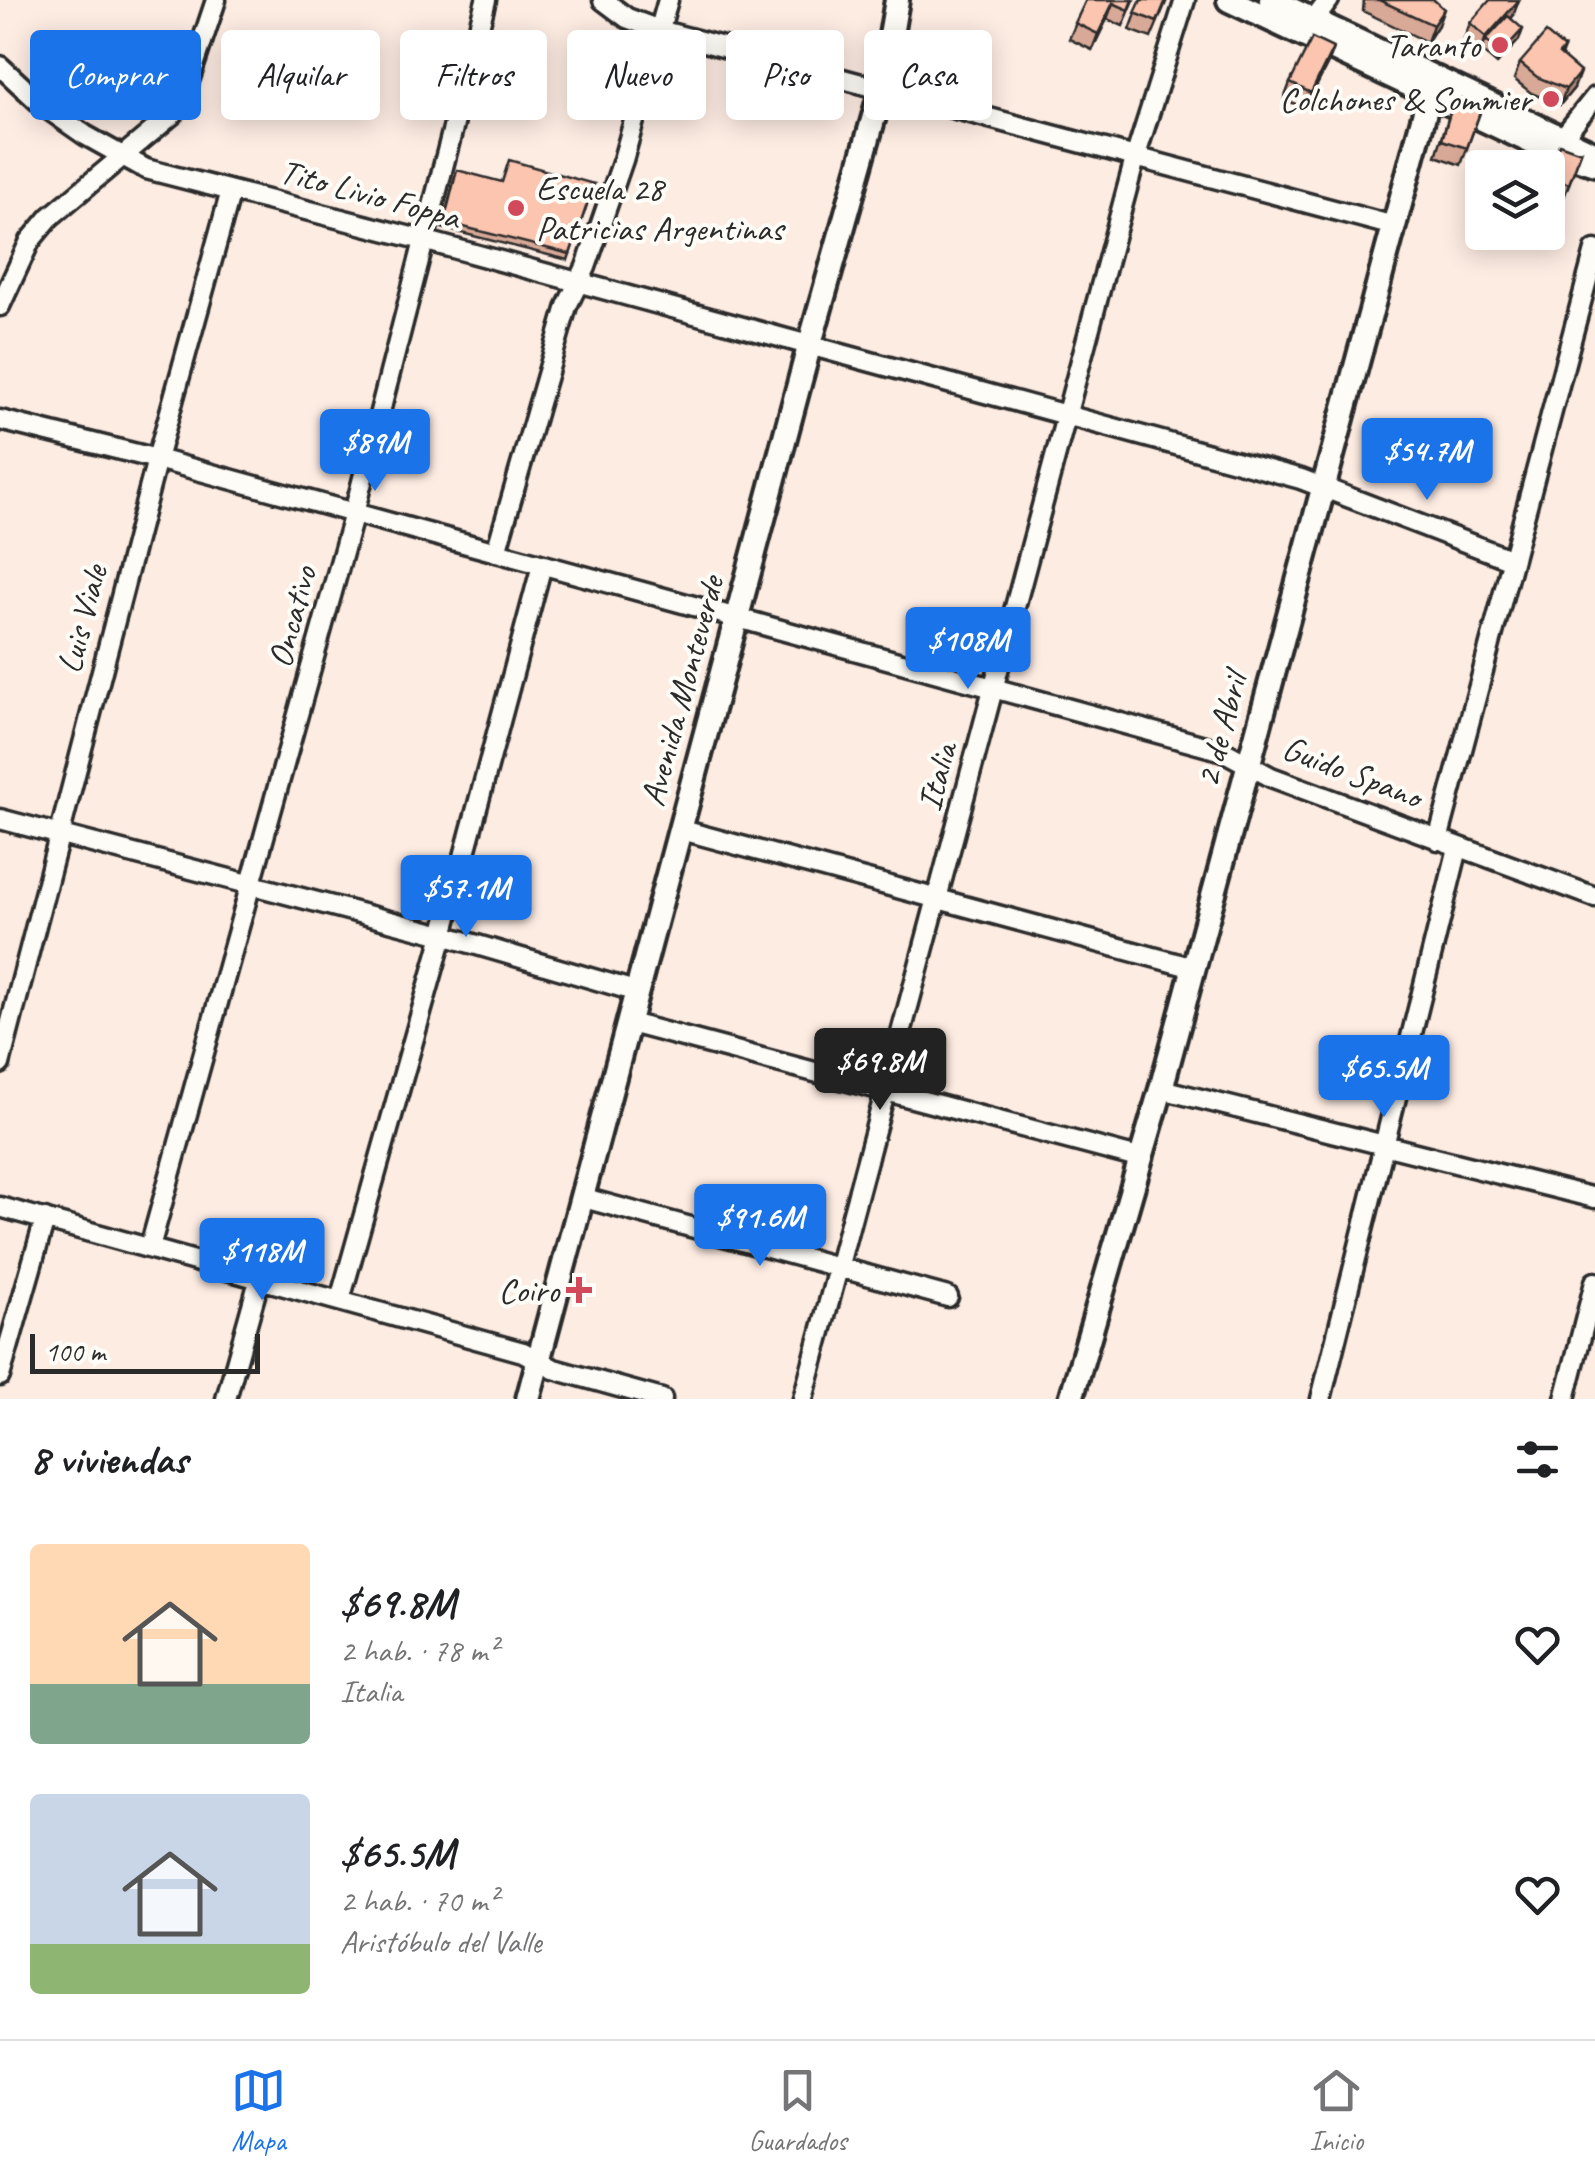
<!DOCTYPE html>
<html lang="es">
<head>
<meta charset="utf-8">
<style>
  :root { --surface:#fff; --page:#f6f6f6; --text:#202124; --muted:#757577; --line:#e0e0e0; --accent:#1a73e8 }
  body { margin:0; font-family:Caveat,sans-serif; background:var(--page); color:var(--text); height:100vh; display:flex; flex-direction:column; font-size:38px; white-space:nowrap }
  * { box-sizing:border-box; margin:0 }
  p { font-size:32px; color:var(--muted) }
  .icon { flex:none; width:55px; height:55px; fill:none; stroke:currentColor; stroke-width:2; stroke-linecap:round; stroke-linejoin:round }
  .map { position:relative; height:1399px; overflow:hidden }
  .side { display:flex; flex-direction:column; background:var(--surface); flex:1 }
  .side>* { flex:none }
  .guide { position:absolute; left:30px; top:30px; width:1000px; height:90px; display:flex; gap:20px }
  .buttons { position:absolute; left:1465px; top:150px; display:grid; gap:20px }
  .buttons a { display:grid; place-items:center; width:100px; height:100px; border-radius:10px; background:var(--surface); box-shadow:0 5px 25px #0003; font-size:50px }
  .scale { position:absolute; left:30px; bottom:25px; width:230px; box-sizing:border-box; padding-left:10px; border:5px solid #2b2b2b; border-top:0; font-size:28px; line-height:35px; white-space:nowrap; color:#2b2b2b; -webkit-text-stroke:8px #fdfcf7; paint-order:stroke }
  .price { position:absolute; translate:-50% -85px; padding:0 22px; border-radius:10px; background:var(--accent); color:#fff; font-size:32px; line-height:65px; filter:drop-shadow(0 2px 5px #0008) }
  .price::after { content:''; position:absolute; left:50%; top:60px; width:30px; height:22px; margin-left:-15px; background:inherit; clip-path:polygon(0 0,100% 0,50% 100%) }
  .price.current { background:#222; color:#fff }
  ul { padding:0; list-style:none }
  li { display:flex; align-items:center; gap:30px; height:250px; padding:0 30px }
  li span { display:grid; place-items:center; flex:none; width:280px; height:200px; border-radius:10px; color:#555 }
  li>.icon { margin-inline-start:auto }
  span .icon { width:120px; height:120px; fill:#fffc; stroke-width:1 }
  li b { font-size:42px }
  h2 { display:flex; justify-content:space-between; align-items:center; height:120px; padding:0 30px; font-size:42px }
  .pill { padding:0 35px; border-radius:10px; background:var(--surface); box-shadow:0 5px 25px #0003; font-size:35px; line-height:90px }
  .pill.current { background:var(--accent); color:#fff }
  .tabs { display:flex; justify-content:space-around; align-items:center; height:140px; border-top:2px solid var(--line); background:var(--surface); font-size:28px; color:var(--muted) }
  .tabs a { display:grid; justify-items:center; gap:5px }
  .tabs .current { color:var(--accent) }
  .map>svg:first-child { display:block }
</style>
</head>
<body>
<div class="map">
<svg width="1595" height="1399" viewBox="0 0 1595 1399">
  <rect width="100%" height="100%" fill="#fdece2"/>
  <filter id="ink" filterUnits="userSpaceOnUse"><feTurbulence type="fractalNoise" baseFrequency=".01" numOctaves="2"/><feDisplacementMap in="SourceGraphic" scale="20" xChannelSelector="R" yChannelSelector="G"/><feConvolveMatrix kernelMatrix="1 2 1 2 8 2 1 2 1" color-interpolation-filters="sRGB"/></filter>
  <g filter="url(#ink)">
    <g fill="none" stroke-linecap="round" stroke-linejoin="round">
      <!-- minor casing -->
      <g stroke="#2b2b2b" stroke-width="25">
        <path id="minor" d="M 603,0 L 627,18 L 659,30 L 1394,226
          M 1314,20 L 1329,0
          M 0,66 L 42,105 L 85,135 L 146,169 L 423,240 L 1301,479 L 1512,560
          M 1563,137 L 1595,97
          M 0,306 L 30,241 L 50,217 L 173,114 L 184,96 L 216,0
          M 0,420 L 157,459 L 1223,751 L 1271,777 L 1595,897
          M 496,552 L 567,306 L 586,267 L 623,160 L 668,0
          M 0,819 L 443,935 L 638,992
          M 682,830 L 1194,968
          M 1438,840 L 1595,250
          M 630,1023 L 1142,1159
          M 0,1064 L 157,459 L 231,191
          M 1161,1089 L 1595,1198
          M 584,1198 L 948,1297
          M 0,1207 L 523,1352 L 554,1369 L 662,1399
          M 150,1247 L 354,513 L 486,0
          M 340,1300 L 443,935 L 542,565
          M 0,1376 L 45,1219
          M 226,1399 L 260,1277
          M 803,1399 L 1136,155 L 1185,0
          M 1321,1399 L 1458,848
          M 1565,1399 L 1595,1282"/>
      </g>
      <!-- major casing -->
      <g stroke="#2b2b2b" stroke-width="30">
        <path id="major" d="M 1229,0 L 1540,146 L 1595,164
          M 1271,0 L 1595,154
          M 528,1399 L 809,347 L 882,88 L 897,0
          M 1071,1399 L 1161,1089 L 1434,78"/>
      </g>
      <!-- minor -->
      <use href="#minor" stroke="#fdfcf7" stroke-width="18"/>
      <!-- major -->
      <use href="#major" stroke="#fdfcf7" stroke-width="22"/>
    </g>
    <!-- wall -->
    <path fill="#d9a997" stroke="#2b2b2b" stroke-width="2.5" d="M 1086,0 L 1134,0 L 1123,26 L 1107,19 L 1092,50 L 1069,39 Z
      M 1141,0 L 1167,0 L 1151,38 L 1130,30 Z
      M 1364,0 L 1434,0 L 1438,25 L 1427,42 L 1363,11 Z
      M 1513,16 L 1511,18 L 1519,40 L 1497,64 L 1482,51 L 1480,53 L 1464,39 L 1470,23 Z
      M 1564,48 L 1561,56 L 1574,88 L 1560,105 L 1531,93 L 1514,79 L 1520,63 Z
      M 1327,65 L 1305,109 L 1284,99 L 1290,83 Z
      M 1453,103 L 1482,107 L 1461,165 L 1436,156 Z
      M 1581,152 L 1563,200 L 1548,195 L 1548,175 Z
      M 455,176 L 502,182 L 594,184 L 568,260 L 442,228 Z"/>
    <!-- shaded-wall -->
    <path fill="#b08a7b" stroke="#2b2b2b" stroke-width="2.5" d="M 1519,0 L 1513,16 L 1489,43 L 1486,40 L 1480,53 L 1486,37 Z
      M 1113,3 L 1107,19 L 1092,50 L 1098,34 Z
      M 1444,9 L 1438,25 L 1427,42 L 1433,25 Z
      M 1523,29 L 1519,40 L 1497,64 L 1501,53 Z
      M 1333,48 L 1327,65 L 1305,109 L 1311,93 Z
      M 1580,72 L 1574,88 L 1560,105 L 1566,89 Z"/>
    <!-- building -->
    <path fill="#fcc5b0" stroke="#2b2b2b" stroke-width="2.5" d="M 1086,0 L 1133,0 L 1129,10 L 1113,3 L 1098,34 L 1075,23 Z
      M 1141,0 L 1166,0 L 1157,22 L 1135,13 Z
      M 1379,0 L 1434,0 L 1444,9 L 1433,25 Z
      M 1490,0 L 1519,0 L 1486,37 L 1470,23 Z
      M 1508,16 L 1523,29 L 1501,53 L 1486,40 Z
      M 1546,33 L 1564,48 L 1559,54 L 1580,72 L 1566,89 L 1537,77 L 1520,63 Z
      M 1312,38 L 1333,48 L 1311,93 L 1290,83 Z
      M 1460,98 L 1482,107 L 1467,148 L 1442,140 L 1453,103 Z
      M 1559,144 L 1581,152 L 1569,184 L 1548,176 Z
      M 509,160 L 594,184 L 570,254 L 444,222 L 457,170 L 502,182 Z"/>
  </g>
  <!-- markers -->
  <g fill="#d1495b" stroke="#fdfcf7" stroke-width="4">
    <circle cx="1500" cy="45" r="10"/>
    <circle cx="1551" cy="99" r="10"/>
    <circle cx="516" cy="208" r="10"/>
    <path d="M574 1275h10v10h10v10h-10v10h-10v-10h-10v-10h10z"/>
  </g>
  <g text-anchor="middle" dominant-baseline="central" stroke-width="8" stroke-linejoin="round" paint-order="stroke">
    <!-- poi labels -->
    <g font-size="35" fill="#2b2b2b" stroke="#fdfcf7" text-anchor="end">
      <text x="1480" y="45">Taranto</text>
      <text x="1531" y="99">Colchones &amp; Sommier</text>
      <text x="536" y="188" text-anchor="start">Escuela 28<tspan x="536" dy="40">Patricias Argentinas</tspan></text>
      <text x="559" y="1290">Coiro</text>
    </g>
    <!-- street labels -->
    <g font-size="35" fill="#2b2b2b" stroke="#fdfcf7">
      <text transform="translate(370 194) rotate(15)">Tito Livio Foppa</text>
      <text transform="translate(292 617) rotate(-75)">Oncativo</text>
      <text transform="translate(82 619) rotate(-75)">Luis Viale</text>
      <text transform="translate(682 691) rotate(-75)">Avenida Monteverde</text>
      <text transform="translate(1221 730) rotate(-75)">2 de Abril</text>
      <text transform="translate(1352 772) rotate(21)">Guido Spano</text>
      <text transform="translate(937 777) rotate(-75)">Italia</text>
    </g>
  </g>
</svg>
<div class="buttons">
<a><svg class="icon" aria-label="layers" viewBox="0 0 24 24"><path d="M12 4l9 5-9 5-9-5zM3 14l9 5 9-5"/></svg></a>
</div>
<div class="scale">100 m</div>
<b class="price" style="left:375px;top:494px">$89M</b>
<b class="price" style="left:1427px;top:503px">$54.7M</b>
<b class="price" style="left:968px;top:692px">$108M</b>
<b class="price" style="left:466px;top:940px">$57.1M</b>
<b class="price current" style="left:880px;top:1113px">$69.8M</b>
<b class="price" style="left:1384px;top:1120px">$65.5M</b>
<b class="price" style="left:760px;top:1269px">$91.6M</b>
<b class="price" style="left:262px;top:1303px">$118M</b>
<div class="guide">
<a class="pill current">Comprar</a>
<a class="pill">Alquilar</a>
<a class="pill">Filtros</a>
<a class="pill">Nuevo</a>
<a class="pill">Piso</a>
<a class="pill">Casa</a>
</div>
</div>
<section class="side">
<h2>8 viviendas<svg class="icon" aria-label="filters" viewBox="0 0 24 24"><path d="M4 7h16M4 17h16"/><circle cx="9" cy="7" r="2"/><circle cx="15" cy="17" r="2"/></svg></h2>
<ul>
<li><span style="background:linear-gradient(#ffd9b3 70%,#7fa58c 0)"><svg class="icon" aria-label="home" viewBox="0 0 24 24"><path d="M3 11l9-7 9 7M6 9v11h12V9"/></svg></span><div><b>$69.8M</b><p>2 hab. · 78 m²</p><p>Italia</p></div><svg class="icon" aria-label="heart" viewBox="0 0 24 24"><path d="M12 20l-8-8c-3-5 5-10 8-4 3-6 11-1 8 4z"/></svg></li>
<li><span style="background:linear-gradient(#c9d6e8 75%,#8fb573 0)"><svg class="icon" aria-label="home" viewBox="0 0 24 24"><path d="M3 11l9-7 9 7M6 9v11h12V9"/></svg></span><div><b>$65.5M</b><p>2 hab. · 70 m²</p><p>Aristóbulo del Valle</p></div><svg class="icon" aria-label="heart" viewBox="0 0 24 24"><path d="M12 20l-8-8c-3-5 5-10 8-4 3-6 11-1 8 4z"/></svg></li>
</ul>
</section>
<nav class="tabs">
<a class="current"><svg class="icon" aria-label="map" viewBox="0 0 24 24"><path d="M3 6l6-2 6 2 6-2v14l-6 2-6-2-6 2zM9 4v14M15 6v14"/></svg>Mapa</a>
<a><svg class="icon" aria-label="saved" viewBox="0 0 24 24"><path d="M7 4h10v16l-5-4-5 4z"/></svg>Guardados</a>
<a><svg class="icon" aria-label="home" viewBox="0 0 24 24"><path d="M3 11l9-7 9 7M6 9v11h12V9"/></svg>Inicio</a>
</nav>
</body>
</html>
